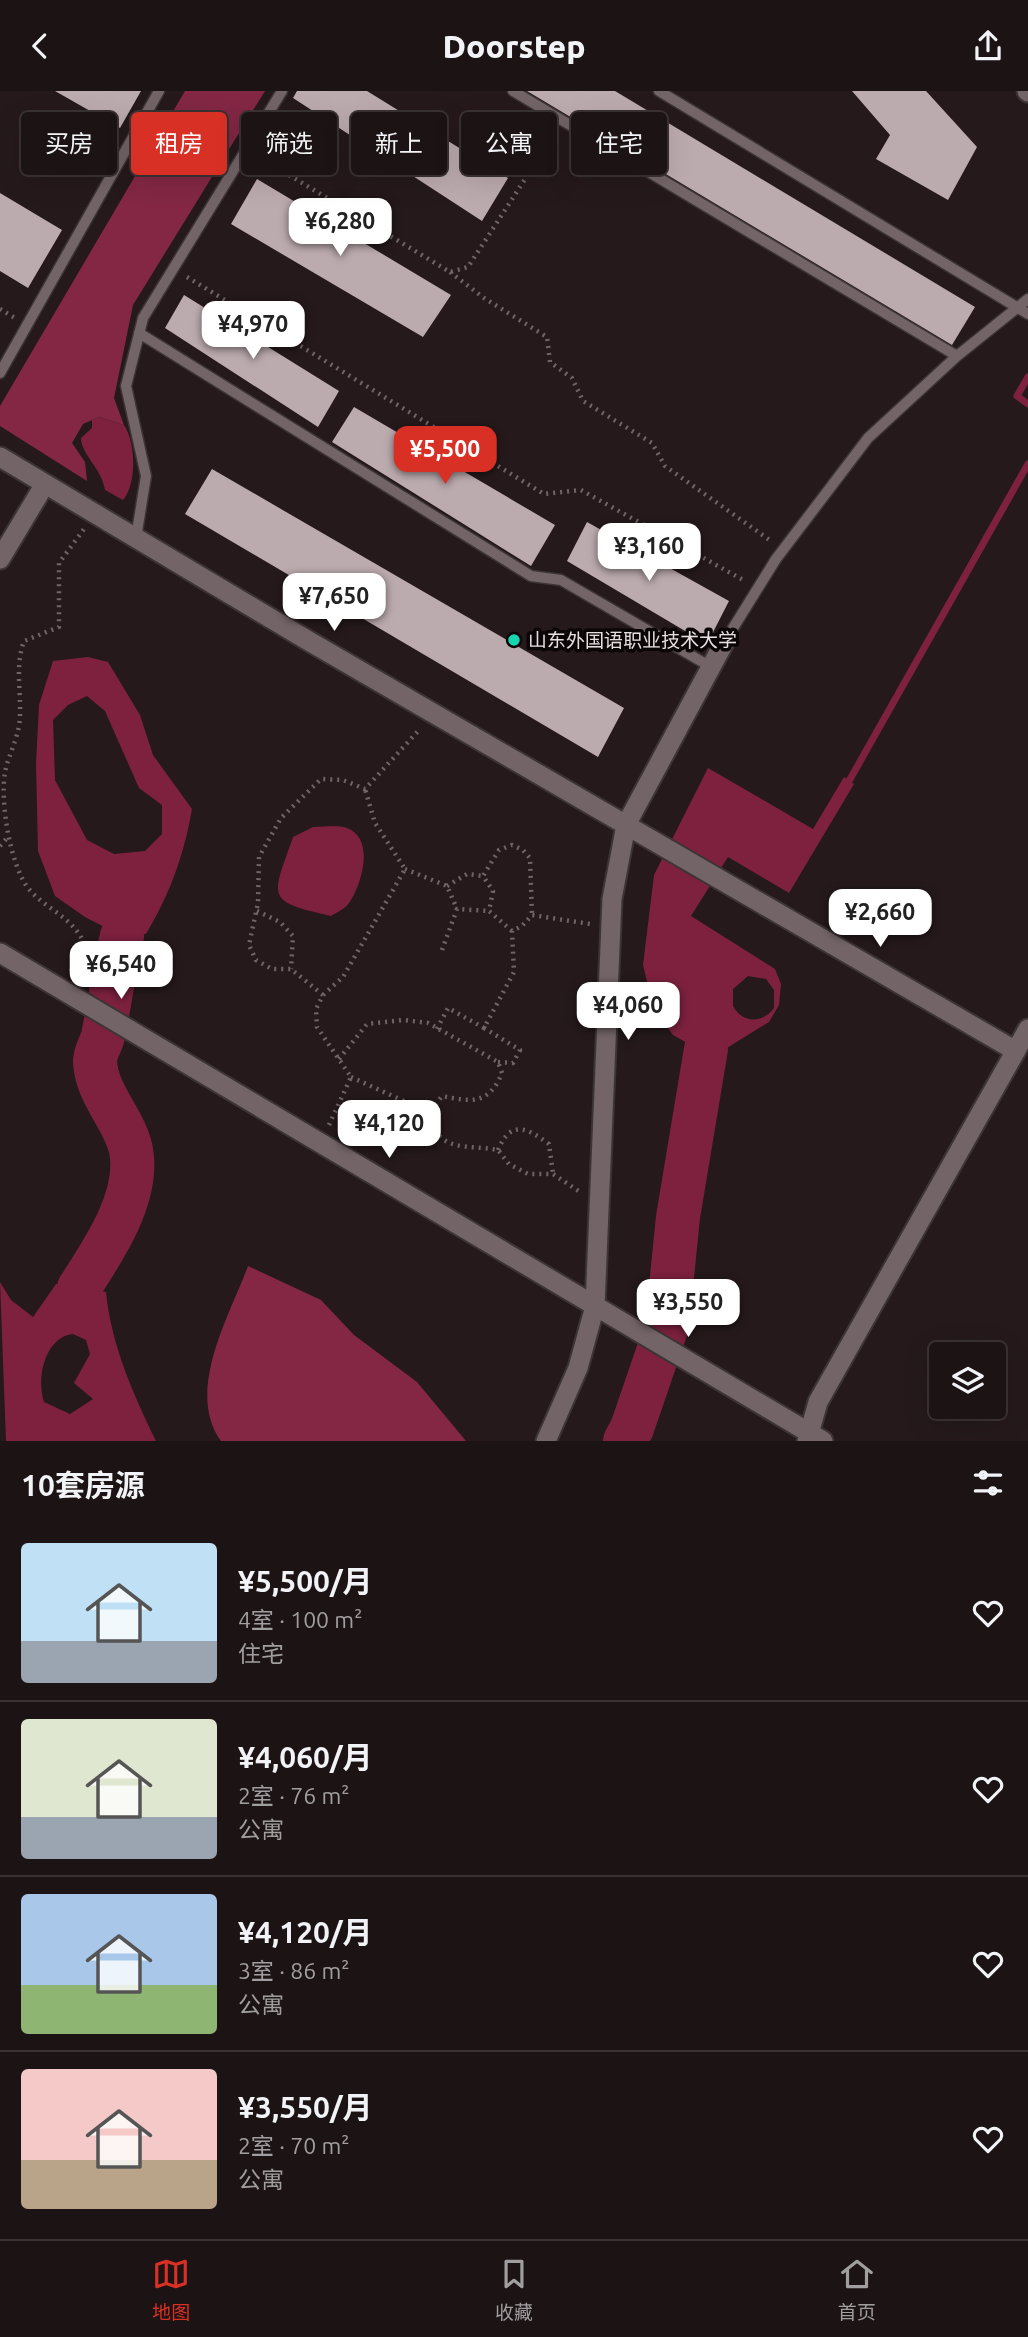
<!DOCTYPE html>
<html lang="zh">
<head>
<meta charset="utf-8">
<style>
  :root { --surface:#1c1314; --page:#292022; --text:#f1f3f6; --muted:#a09ea0; --line:#3a3234; --accent:#d93025 }
  body { margin:0; font-family:Ubuntu,"Noto Sans SC",sans-serif; background:var(--page); color:var(--text); height:100vh; display:flex; flex-direction:column; font-size:26px; white-space:nowrap }
  * { box-sizing:border-box; margin:0 }
  p { font-size:23px; color:var(--muted) }
  .icon { flex:none; width:38px; height:38px; fill:none; stroke:currentColor; stroke-width:2; stroke-linecap:round; stroke-linejoin:round }
  .map { position:relative; height:1350px; overflow:hidden }
  .side { display:flex; flex-direction:column; background:var(--surface); flex:1 }
  .side>* { flex:none }
  .banner { position:absolute; left:21px; top:21px; width:987px; height:63px; display:flex; gap:14px }
  .controls { position:absolute; left:929px; top:1251px; display:grid; gap:14px }
  .controls a { display:grid; place-items:center; width:77px; height:77px; border-radius:7px; background:var(--surface); box-shadow:0 7px 28px #0002,0 0 0 2px var(--line); font-size:35px }
  .price { position:absolute; translate:-50% -60px; padding:0 16px; border-radius:14px; background:#fff; color:#222; font-size:23px; line-height:46px; filter:drop-shadow(0 2px 4px #0008) }
  .price::after { content:''; position:absolute; left:50%; top:42px; width:21px; height:16px; margin-left:-10px; background:inherit; clip-path:polygon(0 0,100% 0,50% 100%) }
  .price.on { background:var(--accent); color:#fff }
  ul { padding:0; list-style:none }
  li { display:flex; align-items:center; gap:21px; height:175px; padding:0 21px }
  li+li { border-top:2px solid var(--line) }
  li span { display:grid; place-items:center; flex:none; width:196px; height:140px; border-radius:7px; color:#555 }
  li>.icon { margin-inline-start:auto }
  span .icon { width:84px; height:84px; fill:#fffc; stroke-width:1 }
  li b { font-size:30px }
  h2 { display:flex; justify-content:space-between; align-items:center; height:84px; padding:0 21px; font-size:30px }
  .chip { padding:0 24px; border-radius:7px; background:var(--surface); box-shadow:0 7px 28px #0002,0 0 0 2px var(--line); font-size:24px; line-height:63px }
  .chip.on { background:var(--accent); color:#fff }
  header { display:flex; justify-content:space-between; align-items:center; height:91px; padding:0 21px; background:var(--surface); font-size:32px; font-weight:800 }
  .dock { display:flex; justify-content:space-around; align-items:center; height:98px; border-top:2px solid var(--line); background:var(--surface); font-size:19px; color:var(--muted) }
  .dock a { display:grid; justify-items:center; gap:4px }
  .dock .on { color:var(--accent) }
  .map>svg:first-child { display:block }
</style>
</head>
<body>
<header><svg class="icon" aria-label="back" viewBox="0 0 24 24"><path d="M15 5l-7 7 7 7"/></svg>Doorstep<svg class="icon" aria-label="share" viewBox="0 0 24 24"><path d="M12 15V3M7 8l5-5 5 5M5 13v7h14v-7"/></svg></header>
<div class="map">
<svg width="1028" height="1350" viewBox="0 0 1028 1350">
  <rect width="100%" height="100%" fill="#25191b"/>
  <!-- forest -->
  <path fill="#832745" d="M 185,0 L 265,0 L 133,214 L 114,307 L 124,334 L 99,326 L 83,333 L 72,352 L 85,371 L 87,390 L 0,335 L 0,315 Z
    M 248,1175 L 321,1209 L 354,1244 L 417,1291 L 466,1350 L 221,1350 C 185,1300 229,1226 248,1175 Z"/>
  <!-- water -->
  <path fill="#7d213f" fill-rule="evenodd" d="M 99,326 L 124,334 C 136,352 137,392 123,409 L 105,399 C 102,378 81,363 81,347 L 92,337 L 92,329 Z
    M 88,566 L 108,571 L 140,624 L 153,664 L 192,718 C 184,764 170,803 146,843 L 122,845 L 85,826 L 55,805 L 38,760 L 36,673 L 39,614 L 53,570 ZM 87,605 L 105,620 L 139,697 L 162,714 L 162,743 L 145,760 L 114,763 L 87,749 L 55,689 L 53,629 L 68,614 Z
    M 708,677 L 813,738 L 844,686 L 854,693 L 789,802 L 728,766 L 691,825 L 775,878 L 781,893 L 779,914 L 769,931 L 722,960 L 696,957 L 673,944 L 653,916 L 643,874 L 654,784 ZM 748,885 L 766,888 L 774,899 L 774,917 C 762,933 742,932 733,915 L 733,898 Z
    M 313,736 C 323,736 338,734 347,737 C 376,748 361,795 349,812 C 345,818 337,821 331,825 C 264,810 272,807 293,746 Z
    M 0,1191 L 11,1209 L 33,1226 L 56,1193 L 106,1201 C 111,1253 133,1303 156,1350 L 6,1350 ZM 73,1243 L 86,1249 L 90,1263 L 74,1292 L 93,1308 L 70,1323 L 44,1311 C 36,1287 45,1246 73,1243 Z"/>
  <g fill="none" stroke-linecap="round" stroke-linejoin="round">
    <!-- stream -->
    <path stroke="#7d213f" stroke-width="7" d="M 1028,286 L 1017,305 L 1028,313
      M 849,690 L 1028,373"/>
    <!-- river -->
    <path stroke="#7d213f" stroke-width="44" d="M 79,1197 C 103,1160 140,1106 131,1059 C 125,1029 96,1003 95,970 C 95,962 101,953 103,945 C 110,911 114,878 122,845
      M 625,1350 L 632,1337 L 667,1235 L 678,1126 L 706,958"/>
  </g>
  <!-- building -->
  <path fill="#bcabae" d="M 55,0 L 141,0 L 120,37 Z
    M 297,0 L 367,0 L 508,87 L 482,130 L 293,7 Z
    M 527,0 L 615,0 L 975,216 L 952,254 Z
    M 852,0 L 926,0 L 977,56 L 948,109 L 876,68 L 890,44 Z
    M 257,88 L 451,204 L 423,246 L 231,133 Z
    M 0,102 L 62,139 L 28,197 L 0,180 Z
    M 184,204 L 339,300 L 318,336 L 165,237 Z
    M 354,316 L 555,434 L 531,475 L 332,351 Z
    M 212,378 L 624,617 L 598,666 L 185,423 Z
    M 587,431 L 729,510 L 707,553 L 567,470 Z"/>
  <g fill="none" stroke-linecap="round" stroke-linejoin="round">
    <!-- lane casing -->
    <g stroke="#3d3436" stroke-width="13">
      <path id="lane" d="M 513,0 L 957,265
        M 659,0 L 1028,223
        M 139,242 L 531,485 L 561,489 L 711,576
        M 0,282 L 159,0
        M 136,447 L 146,385 L 126,295 L 143,227 L 282,0
        M 725,550 L 776,468 L 868,347 L 957,265 L 1028,208"/>
    </g>
    <!-- street casing -->
    <g stroke="#3d3436" stroke-width="23">
      <path id="street" d="M 1027,0 L 1028,1
        M 0,366 L 307,549 L 1016,960
        M 0,468 L 45,393
        M 0,862 L 823,1350
        M 546,1350 L 578,1277 L 595,1215 L 612,808 L 626,734 L 725,550
        M 807,1350 L 818,1311 L 1028,938"/>
    </g>
    <!-- path -->
    <path stroke="#706566" stroke-width="4.5" stroke-dasharray="2 5" stroke-linecap="butt" d="M 259,66 L 450,181 L 468,176 L 555,42
      M 450,181 L 484,207 L 547,246 L 550,271 L 572,287 L 583,310 L 652,352 L 665,375 L 771,450
      M 187,186 L 544,403 L 581,399 L 745,490
      M 0,218 L 15,227
      M 0,755 L 9,745
      M 405,778 L 447,795 L 457,818
      M 447,795 L 467,783 L 483,785
      M 257,820 L 280,831 L 293,845 L 291,878
      M 512,840 L 489,820 L 493,800 L 483,785 L 499,759 L 512,754 L 523,759 L 530,767 L 532,824
      M 442,859 L 457,818 L 489,820
      M 71,880 L 82,848 C 69,824 44,817 28,797 C 10,773 0,711 5,681 C 9,662 20,644 20,624 C 21,598 15,575 24,550 L 59,536 L 59,472 L 84,438
      M 323,904 L 291,878 L 272,878 L 256,869 L 249,854 L 258,812 L 259,766 L 281,727 L 321,688 L 343,689 L 365,698 L 420,638
      M 437,938 L 448,917 L 484,937
      M 339,968 L 367,933 L 404,929 L 428,932 L 498,971 L 502,982 C 489,1014 471,1011 442,1005 L 430,1022
      M 498,971 L 513,972 L 520,959 L 484,937 L 514,881 L 512,840 L 522,835 L 532,824 L 590,833
      M 351,986 L 430,1022 C 436,1063 467,1053 498,1059 L 509,1073 L 528,1083 L 553,1083 L 580,1101
      M 329,1034 L 351,986 L 317,936 L 316,918 L 323,904 L 343,886 L 405,778 L 375,732 L 365,698
      M 498,1059 C 511,1028 527,1037 549,1053 L 553,1083"/>
    <!-- lane -->
    <use href="#lane" stroke="#736467" stroke-width="10"/>
    <!-- street -->
    <use href="#street" stroke="#736467" stroke-width="19"/>
  </g>
  <!-- markers -->
  <circle fill="#15d5b3" stroke="#0a0607" stroke-width="2.5" cx="514" cy="549" r="7"/>
  <g text-anchor="middle" dominant-baseline="central" stroke-width="7" stroke-linejoin="round" paint-order="stroke">
    <!-- poi labels -->
    <g font-size="19" fill="#e8dfe0" stroke="#0a0607" text-anchor="start">
      <text x="528" y="549">山东外国语职业技术大学</text>
    </g>
  </g>
</svg>
<div class="controls">
<a><svg class="icon" aria-label="layers" viewBox="0 0 24 24"><path d="M12 4l9 5-9 5-9-5zM3 14l9 5 9-5"/></svg></a>
</div>
<b class="price" style="left:340px;top:167px">¥6,280</b>
<b class="price" style="left:253px;top:270px">¥4,970</b>
<b class="price on" style="left:445px;top:395px">¥5,500</b>
<b class="price" style="left:649px;top:492px">¥3,160</b>
<b class="price" style="left:334px;top:542px">¥7,650</b>
<b class="price" style="left:880px;top:858px">¥2,660</b>
<b class="price" style="left:121px;top:910px">¥6,540</b>
<b class="price" style="left:628px;top:951px">¥4,060</b>
<b class="price" style="left:389px;top:1069px">¥4,120</b>
<b class="price" style="left:688px;top:1248px">¥3,550</b>
<div class="banner">
<a class="chip">买房</a>
<a class="chip on">租房</a>
<a class="chip">筛选</a>
<a class="chip">新上</a>
<a class="chip">公寓</a>
<a class="chip">住宅</a>
</div>
</div>
<section class="side">
<h2>10套房源<svg class="icon" aria-label="filters" viewBox="0 0 24 24"><path d="M4 7h16M4 17h16"/><circle cx="9" cy="7" r="2"/><circle cx="15" cy="17" r="2"/></svg></h2>
<ul>
<li><span style="background:linear-gradient(#bfe0f5 70%,#9aa5b1 0)"><svg class="icon" aria-label="home" viewBox="0 0 24 24"><path d="M3 11l9-7 9 7M6 9v11h12V9"/></svg></span><div><b>¥5,500/月</b><p>4室 · 100 m²</p><p>住宅</p></div><svg class="icon" aria-label="heart" viewBox="0 0 24 24"><path d="M12 20l-8-8c-3-5 5-10 8-4 3-6 11-1 8 4z"/></svg></li>
<li><span style="background:linear-gradient(#dfe7d0 70%,#9aa5b1 0)"><svg class="icon" aria-label="home" viewBox="0 0 24 24"><path d="M3 11l9-7 9 7M6 9v11h12V9"/></svg></span><div><b>¥4,060/月</b><p>2室 · 76 m²</p><p>公寓</p></div><svg class="icon" aria-label="heart" viewBox="0 0 24 24"><path d="M12 20l-8-8c-3-5 5-10 8-4 3-6 11-1 8 4z"/></svg></li>
<li><span style="background:linear-gradient(#a9c7e8 65%,#8fb573 0)"><svg class="icon" aria-label="home" viewBox="0 0 24 24"><path d="M3 11l9-7 9 7M6 9v11h12V9"/></svg></span><div><b>¥4,120/月</b><p>3室 · 86 m²</p><p>公寓</p></div><svg class="icon" aria-label="heart" viewBox="0 0 24 24"><path d="M12 20l-8-8c-3-5 5-10 8-4 3-6 11-1 8 4z"/></svg></li>
<li><span style="background:linear-gradient(#f6c9c9 65%,#b9a48a 0)"><svg class="icon" aria-label="home" viewBox="0 0 24 24"><path d="M3 11l9-7 9 7M6 9v11h12V9"/></svg></span><div><b>¥3,550/月</b><p>2室 · 70 m²</p><p>公寓</p></div><svg class="icon" aria-label="heart" viewBox="0 0 24 24"><path d="M12 20l-8-8c-3-5 5-10 8-4 3-6 11-1 8 4z"/></svg></li>
</ul>
</section>
<nav class="dock">
<a class="on"><svg class="icon" aria-label="map" viewBox="0 0 24 24"><path d="M3 6l6-2 6 2 6-2v14l-6 2-6-2-6 2zM9 4v14M15 6v14"/></svg>地图</a>
<a><svg class="icon" aria-label="saved" viewBox="0 0 24 24"><path d="M7 4h10v16l-5-4-5 4z"/></svg>收藏</a>
<a><svg class="icon" aria-label="home" viewBox="0 0 24 24"><path d="M3 11l9-7 9 7M6 9v11h12V9"/></svg>首页</a>
</nav>
</body>
</html>
